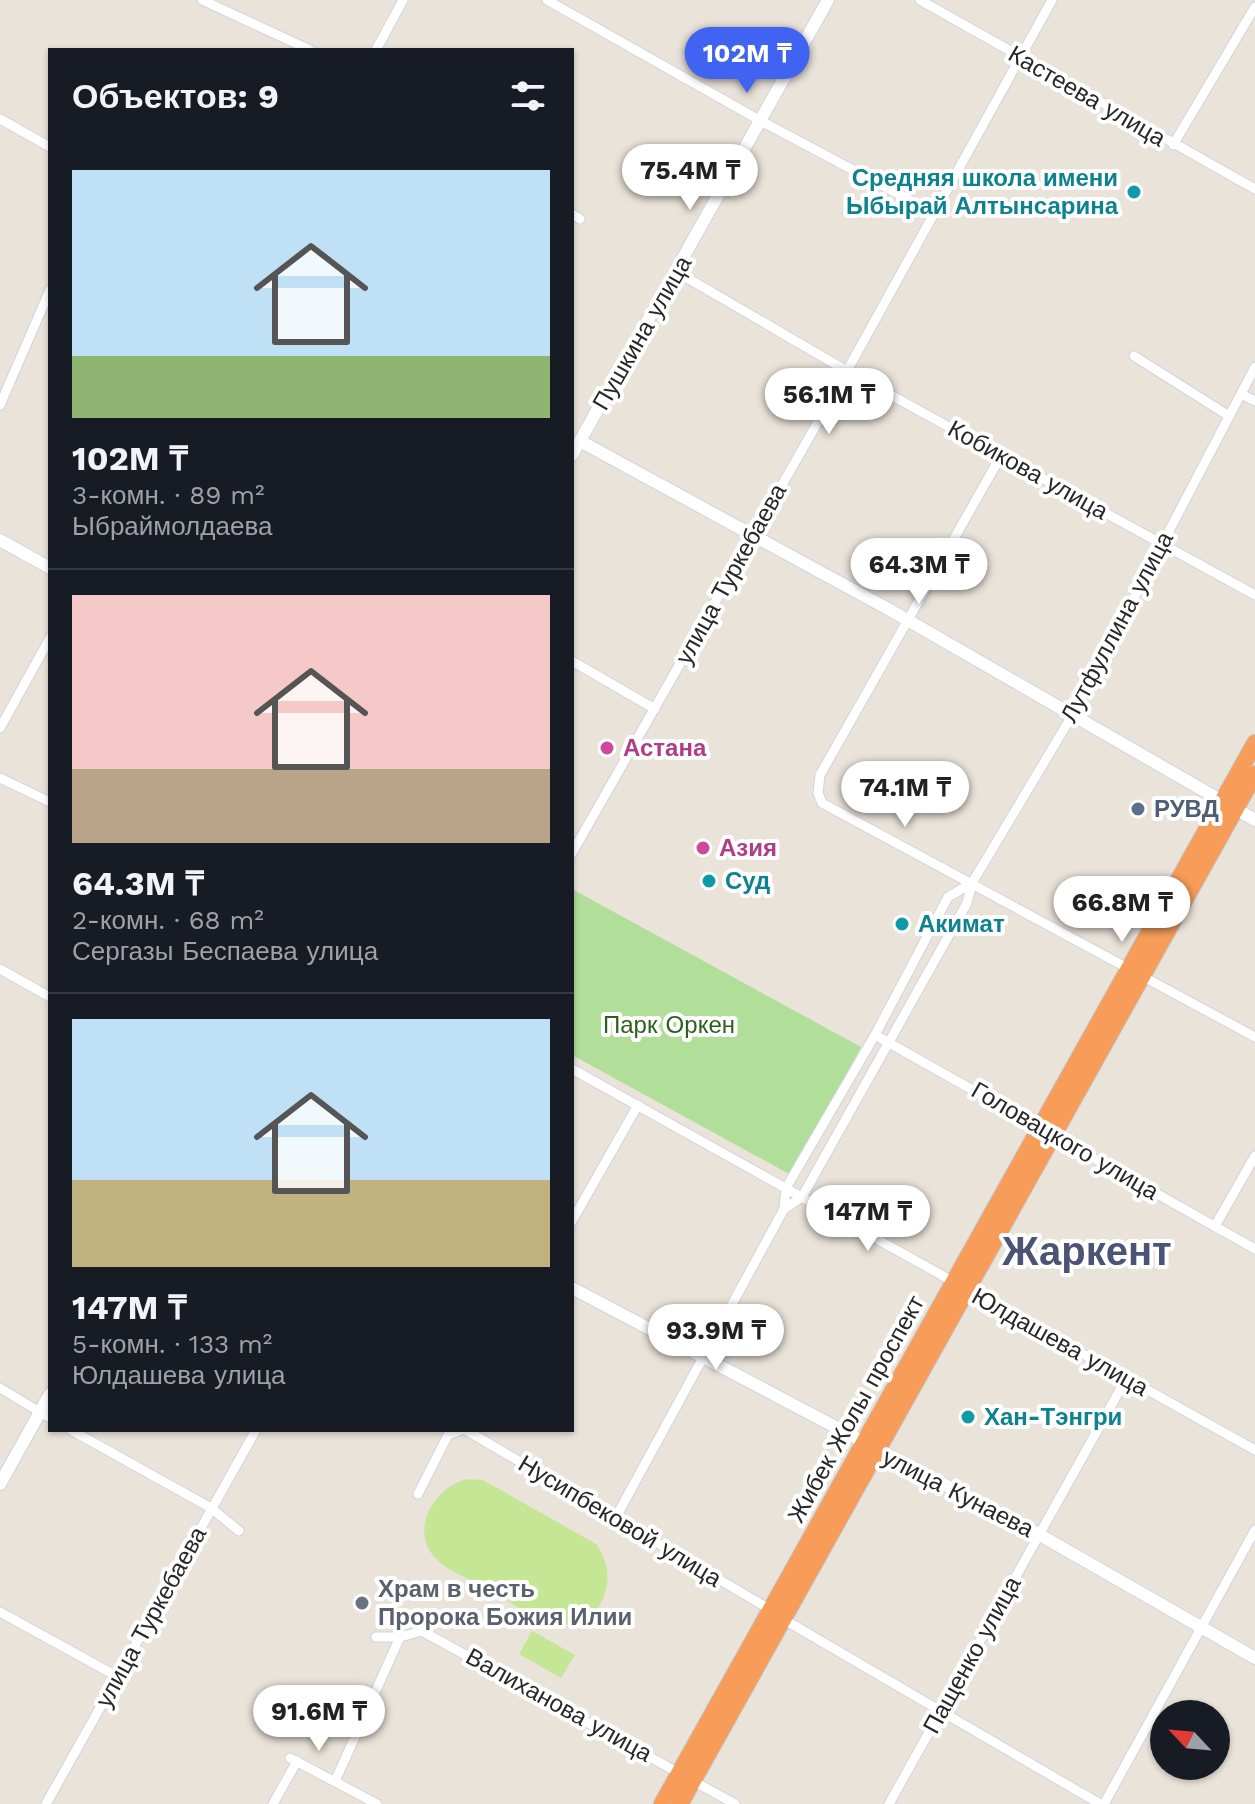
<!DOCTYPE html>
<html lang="ru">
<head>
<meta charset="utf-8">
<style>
  :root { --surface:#171b24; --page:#242831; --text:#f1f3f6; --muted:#9ea1a6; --line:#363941; --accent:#4063f1 }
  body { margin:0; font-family:"Work Sans",sans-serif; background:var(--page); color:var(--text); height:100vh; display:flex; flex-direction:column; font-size:30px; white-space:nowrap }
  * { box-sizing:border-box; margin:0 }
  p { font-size:26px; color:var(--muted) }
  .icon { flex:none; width:44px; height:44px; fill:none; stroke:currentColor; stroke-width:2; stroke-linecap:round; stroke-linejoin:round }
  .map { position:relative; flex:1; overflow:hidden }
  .side { position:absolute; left:48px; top:48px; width:526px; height:1384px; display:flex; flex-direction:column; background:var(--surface); border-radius:0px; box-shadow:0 2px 6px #0004 }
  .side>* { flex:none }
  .needle { width:52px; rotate:296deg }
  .buttons { position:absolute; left:1150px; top:1700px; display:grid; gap:16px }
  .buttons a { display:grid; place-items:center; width:80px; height:80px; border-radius:50%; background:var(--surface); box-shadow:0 2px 6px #0004; font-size:40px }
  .price { position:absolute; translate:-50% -68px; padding:0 18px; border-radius:28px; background:#fff; color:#222; font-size:26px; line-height:52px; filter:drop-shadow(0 2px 4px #0008) }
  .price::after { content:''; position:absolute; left:50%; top:48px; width:24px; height:18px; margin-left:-12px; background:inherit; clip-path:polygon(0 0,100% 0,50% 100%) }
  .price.selected { background:var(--accent); color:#fff }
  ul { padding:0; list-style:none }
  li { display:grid; align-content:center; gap:16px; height:424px; padding:0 24px }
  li+li { border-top:2px solid var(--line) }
  li span { display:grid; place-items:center; height:248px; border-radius:0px; color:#555 }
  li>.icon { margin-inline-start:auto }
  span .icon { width:144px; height:144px; fill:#fffc; stroke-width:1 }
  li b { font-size:34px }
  h2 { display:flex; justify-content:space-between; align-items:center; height:96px; padding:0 24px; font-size:34px }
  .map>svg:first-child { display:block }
</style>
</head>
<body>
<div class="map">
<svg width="1255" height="1804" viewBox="0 0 1255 1804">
  <rect width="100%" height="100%" fill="#eae3da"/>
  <!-- green -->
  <path fill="#b1df99" d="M 572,889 L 861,1047 L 791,1175 L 572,1055 Z"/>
  <!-- pitch -->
  <path fill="#c4e695" d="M 467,1479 L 483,1480 L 596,1544 C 607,1558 611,1579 604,1596 C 580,1656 518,1606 485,1587 C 470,1579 448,1571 437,1560 C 407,1530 435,1487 467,1479 Z
    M 532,1631 L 575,1655 L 561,1678 L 519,1654 Z"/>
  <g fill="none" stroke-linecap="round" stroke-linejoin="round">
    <!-- street casing -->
    <g stroke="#d0d3e1" stroke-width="11">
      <path id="street" d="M 202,0 L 310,50
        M 547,0 L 761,121 L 934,213
        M 920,0 L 1255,189
        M 376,50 L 403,0
        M 0,119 L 50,147
        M 1173,145 L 1255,7
        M 572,214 L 580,219
        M 677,272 L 847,371 L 1255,595
        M 1134,356 L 1229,416
        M 1241,394 L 1255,401
        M 0,405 L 50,290
        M 1002,454 L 820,775 L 818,793 L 822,803 L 1255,1037
        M 572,661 L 655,709
        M 0,728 L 50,638
        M 0,778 L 50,802
        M 572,853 L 847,371 L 1052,0
        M 0,969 L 50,997
        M 875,1035 L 1255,1249
        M 572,1069 L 1255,1450
        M 784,1209 L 802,1197 L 967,903 L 972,883 L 1073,714 L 1255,367
        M 572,1221 L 638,1105
        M 1215,1226 L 1255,1156
        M 0,1388 L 50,1418
        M 71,1430 L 211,1508 L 239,1531
        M 466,1430 L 771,1610
        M 418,1494 L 448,1435 L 461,1430
        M 616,1517 L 784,1209 L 786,1188 L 875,1035 L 948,897 L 972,883
        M 0,1612 L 120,1678
        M 783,1619 L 1100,1804
        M 376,1637 L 400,1637 L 422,1631 L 735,1804
        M 290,1758 L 377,1804
        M 336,1779 L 400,1637
        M 46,1804 L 256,1430
        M 273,1804 L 297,1761
        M 889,1804 L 1126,1379
        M 1104,1804 L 1255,1530"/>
    </g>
    <!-- secondary casing -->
    <g stroke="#d0d3e1" stroke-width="14">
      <path id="secondary" d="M 580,441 L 890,610 L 1255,820
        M 572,455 L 828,0
        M 0,540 L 50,568
        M 572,1288 L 1040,1535 L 1255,1658
        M 0,1484 L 50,1394"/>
    </g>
    <!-- highway casing -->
    <g stroke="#c3c3c3" stroke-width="18">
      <path id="highway" d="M 662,1804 L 1255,743
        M 680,1804 L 1255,774"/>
    </g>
    <!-- street -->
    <use href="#street" stroke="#fff" stroke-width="9"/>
    <!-- secondary -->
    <use href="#secondary" stroke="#fff" stroke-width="12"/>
    <!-- highway -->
    <use href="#highway" stroke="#f79c59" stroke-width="16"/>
  </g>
  <!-- markers -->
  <g fill="#0f9aa8" stroke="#fff" stroke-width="3">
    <circle cx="1134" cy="192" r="8"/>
    <circle cx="709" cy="881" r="8"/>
    <circle cx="902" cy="924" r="8"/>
    <circle cx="968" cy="1417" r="8"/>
  </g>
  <g fill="#d1479c" stroke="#fff" stroke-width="3">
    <circle cx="607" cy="748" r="8"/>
    <circle cx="703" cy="848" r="8"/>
  </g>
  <circle fill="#5c6f8a" stroke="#fff" stroke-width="3" cx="1138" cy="809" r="8"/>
  <circle fill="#6b7280" stroke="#fff" stroke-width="3" cx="362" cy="1603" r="8"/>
  <g text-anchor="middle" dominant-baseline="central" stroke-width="8" stroke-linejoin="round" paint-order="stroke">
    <!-- street labels -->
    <g font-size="24" fill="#282828" stroke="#fff">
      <text transform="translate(1087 96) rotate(30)">Кастеева улица</text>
      <text transform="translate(642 333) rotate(-60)">Пушкина улица</text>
      <text transform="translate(1028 470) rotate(29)">Кобикова улица</text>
      <text transform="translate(731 574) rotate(-61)">улица Туркебаева</text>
      <text transform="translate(1117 627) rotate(-62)">Лутфуллина улица</text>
      <text transform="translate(1065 1141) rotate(30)">Головацкого улица</text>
      <text transform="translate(1060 1342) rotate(29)">Юлдашева улица</text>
      <text transform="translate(856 1409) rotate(-61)">Жибек Жолы проспект</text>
      <text transform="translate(958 1493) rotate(27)">улица Кунаева</text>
      <text transform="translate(620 1521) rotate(31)">Нусипбековой улица</text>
      <text transform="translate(151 1617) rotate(-61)">улица Туркебаева</text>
      <text transform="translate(972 1655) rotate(-61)">Пащенко улица</text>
      <text transform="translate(559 1705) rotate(29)">Валиханова улица</text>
    </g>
    <!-- culture labels -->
    <g font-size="24" font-weight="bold" fill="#0d838f" stroke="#fff" text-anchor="start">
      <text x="1118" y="178" text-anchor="end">Средняя школа имени<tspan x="1118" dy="28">Ыбырай Алтынсарина</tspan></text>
      <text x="725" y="881">Суд</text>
      <text x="918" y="924">Акимат</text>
      <text x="984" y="1417">Хан-Тэнгри</text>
    </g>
    <!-- hotel labels -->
    <g font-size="24" font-weight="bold" fill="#b23c85" stroke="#fff" text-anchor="start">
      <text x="623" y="748">Астана</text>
      <text x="719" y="848">Азия</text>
    </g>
    <!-- service labels -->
    <g font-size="24" font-weight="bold" fill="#4e5e75" stroke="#fff" text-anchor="start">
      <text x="1154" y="809">РУВД</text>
    </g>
    <!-- park labels -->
    <g font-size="24" fill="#2b611c" stroke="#fff">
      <text x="669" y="1025">Парк Оркен</text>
    </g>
    <!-- worship labels -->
    <g font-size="24" font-weight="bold" fill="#5b616d" stroke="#fff" text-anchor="start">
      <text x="378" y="1589">Храм в честь<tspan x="378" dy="28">Пророка Божия Илии</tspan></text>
    </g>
    <!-- town labels -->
    <g font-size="40" font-weight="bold" fill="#4b5377" stroke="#fff">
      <text x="1087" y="1251">Жаркент</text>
    </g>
  </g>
</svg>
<div class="buttons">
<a><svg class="needle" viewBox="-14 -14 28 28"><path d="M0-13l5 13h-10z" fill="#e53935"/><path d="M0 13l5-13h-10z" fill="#9ea1a6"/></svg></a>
</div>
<b class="price selected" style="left:747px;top:95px">102M ₸</b>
<b class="price" style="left:690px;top:212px">75.4M ₸</b>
<b class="price" style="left:829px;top:436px">56.1M ₸</b>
<b class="price" style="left:919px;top:606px">64.3M ₸</b>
<b class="price" style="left:905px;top:829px">74.1M ₸</b>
<b class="price" style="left:1122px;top:944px">66.8M ₸</b>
<b class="price" style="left:868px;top:1253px">147M ₸</b>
<b class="price" style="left:716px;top:1372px">93.9M ₸</b>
<b class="price" style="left:319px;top:1753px">91.6M ₸</b>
<section class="side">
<h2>Объектов: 9<svg class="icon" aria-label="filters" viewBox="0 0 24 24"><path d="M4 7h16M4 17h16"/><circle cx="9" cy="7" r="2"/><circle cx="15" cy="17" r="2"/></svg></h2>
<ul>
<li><span style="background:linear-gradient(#bfe0f5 75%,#8fb573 0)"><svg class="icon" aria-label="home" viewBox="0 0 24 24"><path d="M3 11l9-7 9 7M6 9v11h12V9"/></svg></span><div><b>102M ₸</b><p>3-комн. · 89 m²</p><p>Ыбраймолдаева</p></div></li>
<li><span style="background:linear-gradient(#f6c9c9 70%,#b9a48a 0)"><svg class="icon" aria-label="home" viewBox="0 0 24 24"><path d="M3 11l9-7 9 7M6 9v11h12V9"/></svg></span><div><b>64.3M ₸</b><p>2-комн. · 68 m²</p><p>Сергазы Беспаева улица</p></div></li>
<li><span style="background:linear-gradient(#bfe0f5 65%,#c2b280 0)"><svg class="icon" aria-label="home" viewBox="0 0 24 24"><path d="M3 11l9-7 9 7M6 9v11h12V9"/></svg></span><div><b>147M ₸</b><p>5-комн. · 133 m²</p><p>Юлдашева улица</p></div></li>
</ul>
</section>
</div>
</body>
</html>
